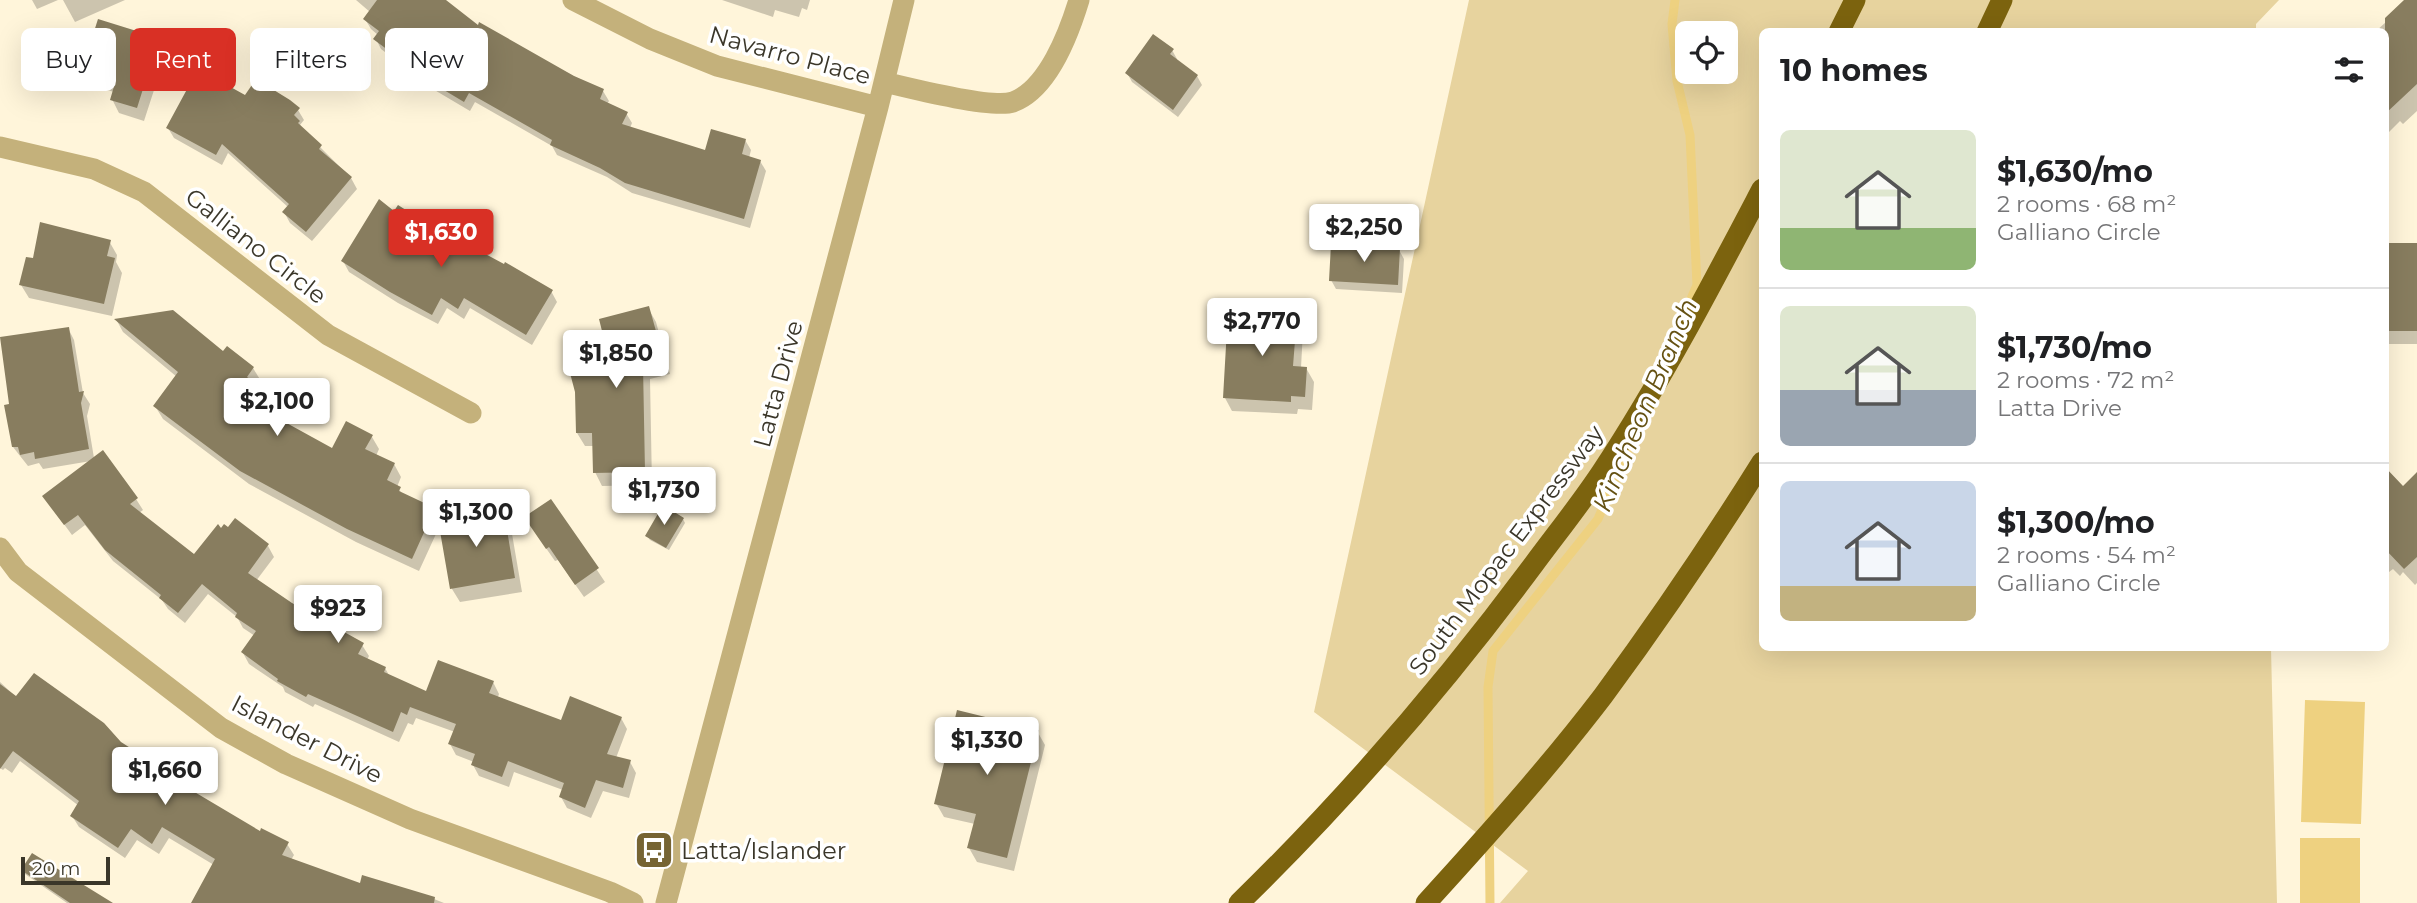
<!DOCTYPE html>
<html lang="en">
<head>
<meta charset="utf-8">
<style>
  :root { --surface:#fff; --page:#f2f2f2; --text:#202124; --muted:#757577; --line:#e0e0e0; --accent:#d93025 }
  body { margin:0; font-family:Montserrat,sans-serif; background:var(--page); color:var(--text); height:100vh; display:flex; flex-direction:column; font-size:26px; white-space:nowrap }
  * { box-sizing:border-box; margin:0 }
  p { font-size:23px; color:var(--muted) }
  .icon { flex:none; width:38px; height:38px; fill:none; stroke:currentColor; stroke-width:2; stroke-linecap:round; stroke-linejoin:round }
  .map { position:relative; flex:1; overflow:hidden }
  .side { position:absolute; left:1759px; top:28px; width:630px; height:623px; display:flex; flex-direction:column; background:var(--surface); border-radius:10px; box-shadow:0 7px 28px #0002 }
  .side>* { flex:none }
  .top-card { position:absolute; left:21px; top:28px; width:665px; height:63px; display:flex; gap:14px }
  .controls { position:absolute; left:1675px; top:21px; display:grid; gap:14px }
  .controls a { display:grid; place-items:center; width:63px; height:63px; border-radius:10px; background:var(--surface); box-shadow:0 7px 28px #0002; font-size:35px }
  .scale { position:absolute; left:21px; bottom:18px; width:89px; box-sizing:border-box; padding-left:7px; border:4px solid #3a3629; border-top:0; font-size:19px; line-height:24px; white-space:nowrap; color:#3a3629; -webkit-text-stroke:5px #fff; paint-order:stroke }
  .price { position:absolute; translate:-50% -60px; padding:0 16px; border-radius:7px; background:#fff; color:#222; font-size:23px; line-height:46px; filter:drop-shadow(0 2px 4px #0008) }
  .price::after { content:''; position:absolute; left:50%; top:42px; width:21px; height:16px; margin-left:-10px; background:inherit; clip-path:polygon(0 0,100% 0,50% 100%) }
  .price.active { background:var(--accent); color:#fff }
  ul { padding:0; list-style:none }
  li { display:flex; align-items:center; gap:21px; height:175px; padding:0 21px }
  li+li { border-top:2px solid var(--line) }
  li span { display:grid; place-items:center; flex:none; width:196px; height:140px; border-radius:10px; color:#555 }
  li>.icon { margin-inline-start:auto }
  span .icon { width:84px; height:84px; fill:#fffc; stroke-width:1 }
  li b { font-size:30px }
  h2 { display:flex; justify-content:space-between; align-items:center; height:84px; padding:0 21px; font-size:30px }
  .tag { padding:0 24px; border-radius:10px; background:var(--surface); box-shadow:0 7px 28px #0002; font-size:24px; line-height:63px }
  .tag.active { background:var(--accent); color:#fff }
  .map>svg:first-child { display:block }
</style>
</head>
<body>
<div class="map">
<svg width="2417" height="903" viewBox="0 0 2417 903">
  <rect width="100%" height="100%" fill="#fff5da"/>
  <!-- green -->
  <path fill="#e7d39e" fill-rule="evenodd" d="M 1469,0 L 2279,0 L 2256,24 L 2256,31 L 1762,32 L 1762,648 L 2271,648 L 2277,903 L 1500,903 L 1528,871 L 1314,712 ZM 1687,33 L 1726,33 L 1726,72 L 1687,72 Z"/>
  <!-- water -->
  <path fill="#eed180" d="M 2305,700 L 2365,702 L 2361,824 L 2301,822 Z
    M 2300,838 L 2360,838 L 2360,903 L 2300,903 Z"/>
  <!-- shadow -->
  <path fill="#0003" d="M 32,0 L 58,0 L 37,9 Z
    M 63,0 L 125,0 L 75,22 Z
    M 356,0 L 442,0 L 478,27 L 603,91 L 609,101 L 607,104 L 626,113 L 632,123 L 630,128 L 706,152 L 745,140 L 751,150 L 749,158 L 760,161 L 766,171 L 750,228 L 632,193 L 607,177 L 557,155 L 552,146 L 475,102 L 470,111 L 421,82 L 418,77 L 381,49 L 376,39 L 378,35 L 371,29 L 365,19 L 370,12 Z
    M 722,0 L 810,0 L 807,10 L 802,8 L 799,17 L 775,10 L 773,17 Z
    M 2410,0 L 2417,0 L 2417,111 L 2403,124 L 2400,121 L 2389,132 L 2385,128 L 2385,32 L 2375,32 Z
    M 158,40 L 166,53 L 144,121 L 119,113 L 112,99 L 114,92 L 91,85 L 83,72 Z
    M 1172,50 L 1177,59 L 1176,61 L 1197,76 L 1202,85 L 1178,117 L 1132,82 L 1127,73 Z
    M 246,98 L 298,110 L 304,120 L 300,125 L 303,130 L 351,178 L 357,189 L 312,241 L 290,223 L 284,212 L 288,207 L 228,153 L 222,165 L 174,138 L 168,128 Z
    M 394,214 L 430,227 L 432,230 L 476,255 L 551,291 L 557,302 L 532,345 L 470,308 L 464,319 L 447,308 L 438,324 L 398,303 L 349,272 L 343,261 Z
    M 109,241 L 117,255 L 116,262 L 122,273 L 112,316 L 29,298 L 21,285 L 34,260 Z
    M 2385,244 L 2417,245 L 2417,344 L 2385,344 Z
    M 1399,250 L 1404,259 L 1402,293 L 1336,289 L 1331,280 Z
    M 648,308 L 656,322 L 670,374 L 650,379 L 652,485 L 602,486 L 595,472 L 594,446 L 585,446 L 577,433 L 607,344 Z
    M 1296,317 L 1303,330 L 1301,368 L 1306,368 L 1314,382 L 1312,410 L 1298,409 L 1297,414 L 1232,411 L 1225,398 Z
    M 117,321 L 223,354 L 227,348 L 253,368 L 261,381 L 257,386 L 280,403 L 288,416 L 282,423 L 333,450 L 372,437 L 379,449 L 376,456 L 394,464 L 401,477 L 397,487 L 403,495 L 434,509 L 439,519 L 461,521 L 503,514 L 511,528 L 522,592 L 460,602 L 452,589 L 441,523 L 419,571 L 356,542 L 249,484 L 163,419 L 155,406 L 177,377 L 123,332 Z
    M 68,328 L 74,340 L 83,393 L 90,404 L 87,416 L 94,458 L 136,499 L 143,510 L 139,513 L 194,557 L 268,546 L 274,557 L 256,581 L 291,604 L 362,645 L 369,656 L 367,660 L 385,668 L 390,677 L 427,693 L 493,682 L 499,694 L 498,697 L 562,722 L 621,718 L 627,729 L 616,758 L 630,762 L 636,773 L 629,798 L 603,791 L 591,818 L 567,808 L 561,797 L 563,790 L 514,772 L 509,787 L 479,776 L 473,765 L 474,762 L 456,755 L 450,744 L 455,732 L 416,718 L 413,725 L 408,723 L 399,742 L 315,704 L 313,707 L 285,692 L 283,687 L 249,664 L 243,653 L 255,636 L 243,628 L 237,617 L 208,594 L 185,623 L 168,609 L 162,600 L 113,561 L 85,525 L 72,535 L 44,497 L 91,461 L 43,469 L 39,463 L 28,466 L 13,447 L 11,405 Z
    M 2417,474 L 2417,583 L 2415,585 L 2403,572 L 2400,576 L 2393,569 L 2385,575 L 2385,505 Z
    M 551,501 L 605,582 L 584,597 L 558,560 L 555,561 L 534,531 Z
    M 683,519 L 685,523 L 669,550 L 650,540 L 647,536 Z
    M 0,682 L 17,698 L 120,743 L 145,759 L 149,767 L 261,833 L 287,844 L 294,855 L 291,860 L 361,886 L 429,897 L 444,903 L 200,903 L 214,865 L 169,838 L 159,854 L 137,840 L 125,858 L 79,827 L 72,816 L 79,806 L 20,761 L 12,773 L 5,768 L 3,770 L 0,768 Z
    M 1037,731 L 1045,745 L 1014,871 L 977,862 L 969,848 L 975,824 L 944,817 L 936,803 Z
    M 23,870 L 90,903 L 67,903 L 25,874 Z"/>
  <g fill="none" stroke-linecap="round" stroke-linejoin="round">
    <!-- stream -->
    <path stroke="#eed180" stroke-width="9" d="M 1675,0 L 1672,24 L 1677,81 L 1690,135 L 1697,285 L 1684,315
      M 1490,903 L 1488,687 L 1493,651 L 1598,519 L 1630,444"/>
  </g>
  <!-- building -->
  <path fill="#887d5f" d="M 377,0 L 446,0 L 478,25 L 479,22 L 574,76 L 604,89 L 600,99 L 628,112 L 622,124 L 705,150 L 711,129 L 746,139 L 742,154 L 761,160 L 744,219 L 625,183 L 600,168 L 550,145 L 552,140 L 469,93 L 464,102 L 414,72 L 415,70 L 373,39 L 379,31 L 363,19 Z
    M 2404,0 L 2417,0 L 2417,84 L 2385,114 L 2385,18 Z
    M 98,19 L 159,38 L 137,108 L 110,100 L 115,83 L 81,72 Z
    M 1153,34 L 1174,49 L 1170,54 L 1198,75 L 1173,110 L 1125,73 Z
    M 198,69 L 245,95 L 256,79 L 290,100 L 300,108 L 294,115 L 300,121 L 298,123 L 322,145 L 319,149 L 352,177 L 306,232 L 282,212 L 289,204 L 222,144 L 216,155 L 166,128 Z
    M 379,199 L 394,211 L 398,205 L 431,226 L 430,228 L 476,253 L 478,250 L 504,264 L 505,262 L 553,290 L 526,335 L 464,298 L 458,309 L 441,298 L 432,315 L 390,292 L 341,261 Z
    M 40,222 L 111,240 L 107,256 L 115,258 L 104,304 L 19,285 L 26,257 L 33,258 Z
    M 2385,243 L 2417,243 L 2417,331 L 2385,331 Z
    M 1331,244 L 1400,248 L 1398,285 L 1329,281 Z
    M 649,306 L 664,360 L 643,366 L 645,472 L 593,473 L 592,433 L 576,433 L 575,392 L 565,354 L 605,343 L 599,319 Z
    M 173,310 L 223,351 L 227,346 L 254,367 L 247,377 L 282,402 L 272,415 L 332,448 L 346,421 L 373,435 L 365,449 L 395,463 L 387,480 L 401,487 L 399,491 L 435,508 L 412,559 L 347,529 L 240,471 L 153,406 L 178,372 L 114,319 Z
    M 1228,311 L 1297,315 L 1293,366 L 1307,367 L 1305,397 L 1291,396 L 1291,402 L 1223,398 Z
    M 69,327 L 78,385 L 79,392 L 84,391 L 81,403 L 89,449 L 35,459 L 34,452 L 20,455 L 18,447 L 12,447 L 4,405 L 9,404 L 0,337 Z
    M 103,450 L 138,498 L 130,504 L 194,554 L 218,524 L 221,528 L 224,524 L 228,527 L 235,518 L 269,544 L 248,573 L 292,603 L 364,643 L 358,654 L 386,667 L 384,672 L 426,691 L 438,660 L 494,681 L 489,693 L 561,720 L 570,696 L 622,717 L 607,754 L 631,760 L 623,788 L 596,780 L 585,808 L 559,797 L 564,783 L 508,761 L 502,777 L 471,765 L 475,754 L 448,744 L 456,724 L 410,707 L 407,715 L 401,712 L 393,732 L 308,694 L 306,697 L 277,681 L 278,679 L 241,652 L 256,631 L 235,617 L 237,613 L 202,584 L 178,613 L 159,598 L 161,595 L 105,550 L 78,515 L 64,525 L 42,496 Z
    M 2385,467 L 2403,486 L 2417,472 L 2417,557 L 2404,569 L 2385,549 Z
    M 551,499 L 599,568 L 575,585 L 549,547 L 546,549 L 524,517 Z
    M 663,505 L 684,518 L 666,548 L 645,536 Z
    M 436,508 L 461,520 L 504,512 L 515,578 L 450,589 Z
    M 34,673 L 104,723 L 121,742 L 146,758 L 144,762 L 260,831 L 261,828 L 289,842 L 282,855 L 360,883 L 362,875 L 435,897 L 434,903 L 191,903 L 215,859 L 162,827 L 152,844 L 131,829 L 118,848 L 70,816 L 79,801 L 13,751 L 0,769 L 0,684 L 16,696 Z
    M 957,710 L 1039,730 L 1007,858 L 967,848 L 976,814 L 934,804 Z
    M 32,853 L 113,903 L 70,903 L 21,870 Z"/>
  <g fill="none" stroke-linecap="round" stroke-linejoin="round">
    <!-- minor -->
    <path stroke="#c4b17b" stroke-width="21" d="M 573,0 L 650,39 L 717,66 L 878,107
      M 884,82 C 909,88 992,109 1013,102 C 1048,89 1069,33 1079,0
      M 0,147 L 94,169 L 144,192 L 328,335 L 471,413
      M 0,548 L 18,572 L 221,728 L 286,764 L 410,819 L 610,892 L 633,903
      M 666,903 L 878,107 L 904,0"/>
    <!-- highway -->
    <path stroke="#7c630e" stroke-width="21" d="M 1839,32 L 1855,0
      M 1987,32 L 2002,0
      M 1239,903 C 1347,798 1444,685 1534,564 C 1557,533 1582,502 1603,470 C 1662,380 1712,284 1762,189
      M 1426,903 C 1487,836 1548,768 1603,696 C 1659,620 1712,542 1762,462"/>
  </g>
  <!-- icons -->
  <defs>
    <g id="bus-square" transform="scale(2.0125)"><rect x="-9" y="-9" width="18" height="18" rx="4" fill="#766433" stroke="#fff"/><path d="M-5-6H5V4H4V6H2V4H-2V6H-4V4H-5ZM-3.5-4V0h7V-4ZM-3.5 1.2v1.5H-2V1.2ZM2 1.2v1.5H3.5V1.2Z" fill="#fff"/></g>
  </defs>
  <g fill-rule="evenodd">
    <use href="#bus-square" x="654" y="850"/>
  </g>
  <g text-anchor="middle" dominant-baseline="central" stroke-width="7" stroke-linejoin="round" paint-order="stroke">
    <!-- street labels -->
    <g font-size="24" fill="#3a3629" stroke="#fff">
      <text transform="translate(790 55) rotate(15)">Navarro Place</text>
      <text transform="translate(256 246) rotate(38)">Galliano Circle</text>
      <text transform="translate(778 384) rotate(-75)">Latta Drive</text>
      <text transform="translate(1506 550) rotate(-53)">South Mopac Expressway</text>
      <text transform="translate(307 739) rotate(27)">Islander Drive</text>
    </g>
    <!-- poi labels -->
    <g font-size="24" fill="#3a3629" stroke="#fff" text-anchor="start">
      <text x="681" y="850">Latta/Islander</text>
    </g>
    <!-- water labels -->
    <g font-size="26" font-style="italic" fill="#655113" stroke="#fff">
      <text transform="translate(1645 405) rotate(-67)">Kincheon Branch</text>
    </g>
  </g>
</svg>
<div class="controls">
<a><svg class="icon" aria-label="locate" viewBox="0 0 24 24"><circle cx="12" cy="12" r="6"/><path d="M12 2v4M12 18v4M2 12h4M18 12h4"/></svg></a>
</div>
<div class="scale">20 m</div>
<b class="price" style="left:1364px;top:264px">$2,250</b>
<b class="price active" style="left:441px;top:269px">$1,630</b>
<b class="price" style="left:1262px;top:358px">$2,770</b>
<b class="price" style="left:616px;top:390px">$1,850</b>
<b class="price" style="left:277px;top:438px">$2,100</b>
<b class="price" style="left:664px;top:527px">$1,730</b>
<b class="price" style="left:476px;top:549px">$1,300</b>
<b class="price" style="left:338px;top:645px">$923</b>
<b class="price" style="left:987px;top:777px">$1,330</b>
<b class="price" style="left:165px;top:807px">$1,660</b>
<div class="top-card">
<a class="tag">Buy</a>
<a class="tag active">Rent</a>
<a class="tag">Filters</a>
<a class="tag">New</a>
</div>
<section class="side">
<h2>10 homes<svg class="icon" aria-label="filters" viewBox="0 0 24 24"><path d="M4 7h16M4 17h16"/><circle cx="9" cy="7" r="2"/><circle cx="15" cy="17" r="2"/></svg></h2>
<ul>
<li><span style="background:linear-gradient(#dfe7d0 70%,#8fb573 0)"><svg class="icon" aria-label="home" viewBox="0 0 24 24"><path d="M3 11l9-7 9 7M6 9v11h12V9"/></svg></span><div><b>$1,630/mo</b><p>2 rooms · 68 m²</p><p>Galliano Circle</p></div></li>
<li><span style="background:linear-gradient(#dfe7d0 60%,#9aa5b1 0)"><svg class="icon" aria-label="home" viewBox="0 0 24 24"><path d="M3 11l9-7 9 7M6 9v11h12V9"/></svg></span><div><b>$1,730/mo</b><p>2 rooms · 72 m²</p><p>Latta Drive</p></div></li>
<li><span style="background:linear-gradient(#c9d6e8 75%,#c2b280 0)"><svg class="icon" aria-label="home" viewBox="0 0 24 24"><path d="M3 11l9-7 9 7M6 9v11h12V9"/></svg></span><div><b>$1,300/mo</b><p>2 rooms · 54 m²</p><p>Galliano Circle</p></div></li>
</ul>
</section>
</div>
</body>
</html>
